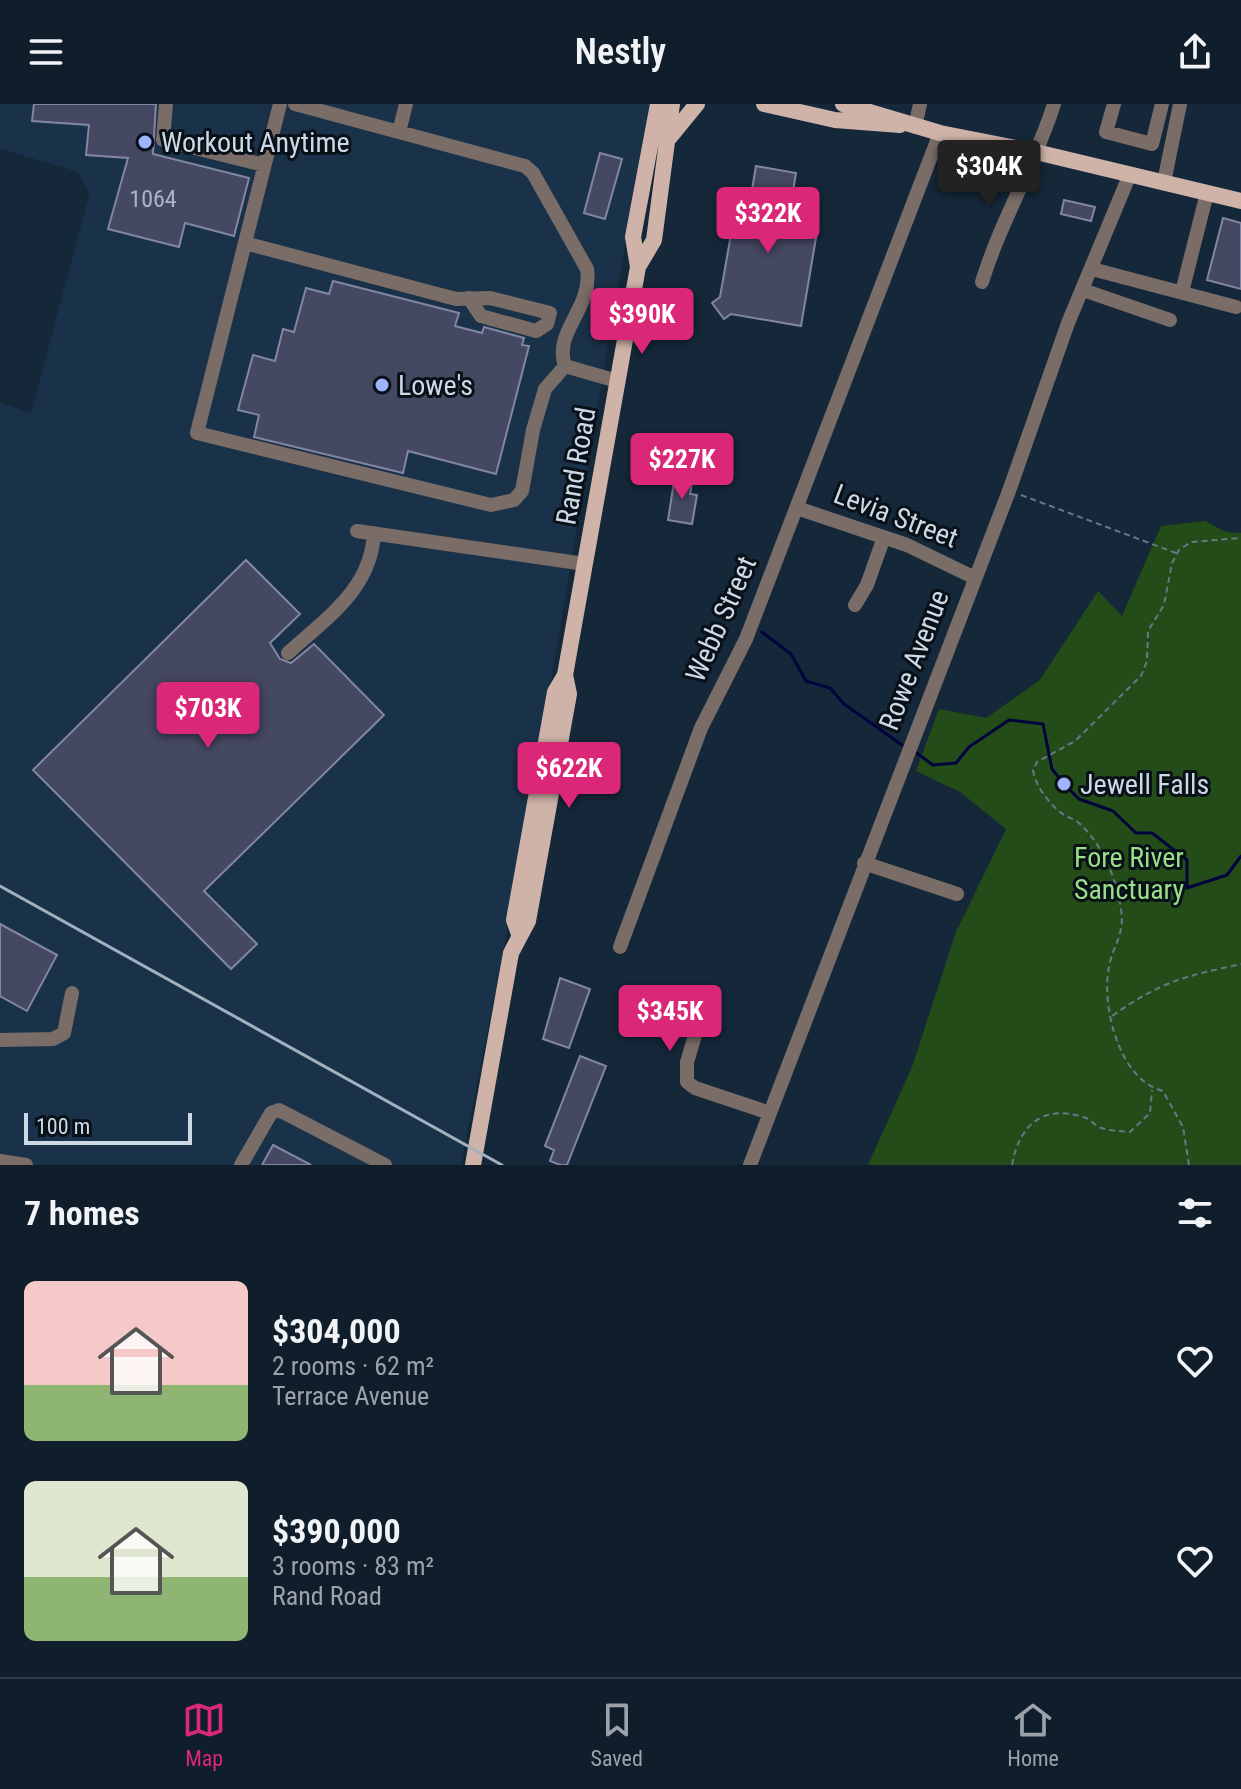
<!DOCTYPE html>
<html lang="en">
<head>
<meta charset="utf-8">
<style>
  :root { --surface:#101e2c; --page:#192734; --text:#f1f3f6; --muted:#9ca2a9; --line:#303c48; --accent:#db2777 }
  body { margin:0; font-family:"Roboto Condensed",sans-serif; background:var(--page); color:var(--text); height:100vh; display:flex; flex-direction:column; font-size:30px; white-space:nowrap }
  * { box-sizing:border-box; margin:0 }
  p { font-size:26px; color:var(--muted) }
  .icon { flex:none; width:44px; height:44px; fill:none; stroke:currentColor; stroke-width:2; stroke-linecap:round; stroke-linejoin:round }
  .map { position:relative; height:1061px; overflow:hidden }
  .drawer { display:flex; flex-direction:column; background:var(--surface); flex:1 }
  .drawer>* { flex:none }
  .scale { position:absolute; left:24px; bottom:20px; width:168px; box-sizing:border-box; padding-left:8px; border:4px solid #cdd9e5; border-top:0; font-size:22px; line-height:28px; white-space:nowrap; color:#cdd9e5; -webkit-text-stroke:6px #081018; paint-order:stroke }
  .price { position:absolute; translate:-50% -68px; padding:0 18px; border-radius:8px; background:var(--accent); color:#fff; font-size:26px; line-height:52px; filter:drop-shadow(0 2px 4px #0008) }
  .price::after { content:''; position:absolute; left:50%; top:48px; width:24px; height:18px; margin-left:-12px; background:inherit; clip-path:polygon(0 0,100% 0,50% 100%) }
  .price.selected { background:#222; color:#fff }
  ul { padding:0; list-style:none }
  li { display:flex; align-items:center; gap:24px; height:200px; padding:0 24px }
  li span { display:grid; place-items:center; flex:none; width:224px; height:160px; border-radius:12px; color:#555 }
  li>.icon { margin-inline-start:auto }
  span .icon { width:96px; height:96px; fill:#fffc; stroke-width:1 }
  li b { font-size:34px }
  h2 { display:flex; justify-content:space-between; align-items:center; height:96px; padding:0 24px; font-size:34px }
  header { display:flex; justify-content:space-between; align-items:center; height:104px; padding:0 24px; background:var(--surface); font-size:36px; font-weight:600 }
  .tabs { display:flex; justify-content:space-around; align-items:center; height:112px; border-top:2px solid var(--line); background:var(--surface); font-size:22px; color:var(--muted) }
  .tabs a { display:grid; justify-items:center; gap:4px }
  .tabs .selected { color:var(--accent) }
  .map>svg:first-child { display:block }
</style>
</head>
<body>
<header><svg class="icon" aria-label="menu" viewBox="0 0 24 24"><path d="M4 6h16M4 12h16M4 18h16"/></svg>Nestly<svg class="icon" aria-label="share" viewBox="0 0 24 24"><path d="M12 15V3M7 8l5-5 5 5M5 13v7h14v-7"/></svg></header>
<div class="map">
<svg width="1241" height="1061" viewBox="0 0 1241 1061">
  <rect width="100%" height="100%" fill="#15283a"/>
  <!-- built -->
  <path fill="#1a3249" d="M 0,0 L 649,0 L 516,781 L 461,1061 L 0,1061 L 0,298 L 31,309 L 90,88 L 76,67 L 0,45 Z"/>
  <!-- green -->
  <path fill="#234c19" d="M 1205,417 L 1226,428 L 1241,429 L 1241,1061 L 868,1061 L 912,963 L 956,828 L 1006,725 L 960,688 L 916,667 L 939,605 L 986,614 L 1040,576 L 1098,487 L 1122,512 L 1161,422 Z"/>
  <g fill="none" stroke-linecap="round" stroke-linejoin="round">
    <!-- stream -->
    <path stroke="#00043d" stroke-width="3" d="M 762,528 L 791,550 L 806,577 L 830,584 L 844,600 L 902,641
      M 914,647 L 933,661 L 956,659 L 969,643 L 1009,616 L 1043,620 L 1052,665 L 1064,680 L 1079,695 L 1113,707 L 1136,729 L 1152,729 L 1187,756 L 1187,784 L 1227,771 L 1241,752"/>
  </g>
  <!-- building -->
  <path fill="#454861" stroke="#8386a2" stroke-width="2" d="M 34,0 L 156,0 L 153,50 L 249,74 L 234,132 L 185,119 L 179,143 L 108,125 L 128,54 L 86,51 L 89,21 L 32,17 Z
    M 600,49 L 622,55 L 605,115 L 584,109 Z
    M 756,62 L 796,69 L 790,105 L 796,106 L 793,123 L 817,128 L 801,222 L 731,210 L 724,215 L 712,199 L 720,193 L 737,96 L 750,98 Z
    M 1064,96 L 1095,103 L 1091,117 L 1061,110 Z
    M 1223,114 L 1241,119 L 1241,185 L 1207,176 Z
    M 333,177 L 459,209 L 455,222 L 482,229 L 484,223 L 524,234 L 522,241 L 529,242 L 496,370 L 408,347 L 403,369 L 254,333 L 259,311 L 238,306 L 253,251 L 275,257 L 283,225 L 294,228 L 306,184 L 329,190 Z
    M 675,371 L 693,374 L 690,390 L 697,391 L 692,420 L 668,416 Z
    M 246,456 L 300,510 L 270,539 L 280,555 L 291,559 L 314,540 L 384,611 L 204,787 L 257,840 L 231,865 L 33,666 Z
    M 0,820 L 57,851 L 27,907 L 0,892 Z
    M 560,874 L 590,885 L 569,944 L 543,935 Z
    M 580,952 L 606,962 L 567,1061 L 560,1061 L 550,1057 L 554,1046 L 545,1042 Z
    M 273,1041 L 311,1061 L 262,1061 Z"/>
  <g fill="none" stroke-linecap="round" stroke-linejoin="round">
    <!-- path -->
    <path stroke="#687888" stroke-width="2" stroke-dasharray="6 4" stroke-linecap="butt" d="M 1021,391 L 1176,449
      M 1112,912 C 1162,877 1182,873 1241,860
      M 1012,1061 C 1019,1022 1042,1000 1083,1013 C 1089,1014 1093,1020 1099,1023 C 1109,1027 1119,1027 1130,1028 L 1150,1009 L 1152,986
      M 1189,1061 L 1183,1023 L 1163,987 C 1119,976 1101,902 1109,863 C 1113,840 1125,832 1121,805 C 1116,774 1103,741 1079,719 C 1075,715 1069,714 1064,711 C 1050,701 1035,682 1033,666 L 1037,658 L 1075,637 L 1141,572 L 1147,557 L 1148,527 L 1164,501 L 1172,459 L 1179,446 L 1191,438 L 1241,434"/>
    <!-- minor -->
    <path stroke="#7a6d68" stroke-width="14" d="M 166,0 L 163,36 L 264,61
      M 280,0 L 197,329 L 491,401 L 514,396 L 522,387 L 533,326 L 545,285 L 565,262 C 553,227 593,204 587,165 L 533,69 L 525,62 L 295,0
      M 1114,0 L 1106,28 L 1152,40 L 1162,0
      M 915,23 L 920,0
      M 399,28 L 406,0
      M 1164,78 L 1180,0
      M 245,139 L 456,195 L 490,194 L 550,209 L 547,220 L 536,227 L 481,212 L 469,194
      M 1092,165 L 1236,203
      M 982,178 C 1001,116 1035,61 1054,0
      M 1083,186 L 1170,216
      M 1182,188 L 1207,89
      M 565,262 L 617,277
      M 797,404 L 907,441 L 973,473
      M 357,427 L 585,460
      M 855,501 L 867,481 L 884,433
      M 288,549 C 326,514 371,486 374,429
      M 864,759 L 957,790
      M 620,843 L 701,624 L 746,535 L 940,29
      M 696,928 L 687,958 L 687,978 L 695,984 L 770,1009
      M 0,936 L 53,935 L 64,929 L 72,889
      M 0,1057 L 26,1061
      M 241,1061 L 271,1009 L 279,1006 L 385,1061
      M 750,1061 L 1009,387 L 1068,219 L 1130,70"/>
    <!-- major -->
    <path stroke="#cfb3a9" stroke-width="16" d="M 764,0 L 835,16 L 900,21
      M 843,0 L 940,29 L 1036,48 L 1241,97
      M 670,33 L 697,0
      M 638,163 L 654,136 L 672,0
      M 519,830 L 514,816 L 555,588 L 565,571
      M 473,1061 L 511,849 L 528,817 L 569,590 L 565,571 L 638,163 L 633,133 L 658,0"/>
    <!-- rail -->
    <path stroke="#a3b1be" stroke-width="3" d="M 0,782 L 502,1061"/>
  </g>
  <!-- markers -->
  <g fill="#a0b3fd" stroke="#081018" stroke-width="3">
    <circle cx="145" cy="38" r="8"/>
    <circle cx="382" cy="281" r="8"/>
    <circle cx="1064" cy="680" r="8"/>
  </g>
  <g text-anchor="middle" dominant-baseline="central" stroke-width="6" stroke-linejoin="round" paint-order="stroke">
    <!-- number labels -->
    <g font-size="24" fill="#abb5c4">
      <text x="153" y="95">1064</text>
    </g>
    <!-- poi labels -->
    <g font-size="28" fill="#cdd9e5" stroke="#081018" text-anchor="start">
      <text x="161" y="38">Workout Anytime</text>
      <text x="398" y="281">Lowe's</text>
      <text x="1080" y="680">Jewell Falls</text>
    </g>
    <!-- street labels -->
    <g font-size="28" fill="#cdd9e5" stroke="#081018">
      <text transform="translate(576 362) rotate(-80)">Rand Road</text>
      <text transform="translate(896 412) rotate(21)">Levia Street</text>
      <text transform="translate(721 515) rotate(-66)">Webb Street</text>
      <text transform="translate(914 556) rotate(-69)">Rowe Avenue</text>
    </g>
    <!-- park labels -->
    <g font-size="28" fill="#99df88" stroke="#081018">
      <text x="1129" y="753">Fore River<tspan x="1129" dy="32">Sanctuary</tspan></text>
    </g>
  </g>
</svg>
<div class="scale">100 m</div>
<b class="price selected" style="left:989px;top:104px">$304K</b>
<b class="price" style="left:768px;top:151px">$322K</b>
<b class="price" style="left:642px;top:252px">$390K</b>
<b class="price" style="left:682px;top:397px">$227K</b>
<b class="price" style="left:208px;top:646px">$703K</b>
<b class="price" style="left:569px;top:706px">$622K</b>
<b class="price" style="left:670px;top:949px">$345K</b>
</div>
<section class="drawer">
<h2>7 homes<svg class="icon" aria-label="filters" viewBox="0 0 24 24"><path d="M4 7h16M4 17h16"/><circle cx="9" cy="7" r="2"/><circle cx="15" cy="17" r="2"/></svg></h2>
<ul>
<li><span style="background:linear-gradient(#f6c9c9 65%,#8fb573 0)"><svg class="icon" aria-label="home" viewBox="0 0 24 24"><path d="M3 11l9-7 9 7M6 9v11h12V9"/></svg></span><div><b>$304,000</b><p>2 rooms · 62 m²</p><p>Terrace Avenue</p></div><svg class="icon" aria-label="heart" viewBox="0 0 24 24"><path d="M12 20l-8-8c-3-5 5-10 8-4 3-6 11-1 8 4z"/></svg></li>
<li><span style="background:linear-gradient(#dfe7d0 60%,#8fb573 0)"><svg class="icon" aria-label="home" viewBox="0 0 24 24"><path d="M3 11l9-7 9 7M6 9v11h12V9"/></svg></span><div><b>$390,000</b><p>3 rooms · 83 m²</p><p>Rand Road</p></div><svg class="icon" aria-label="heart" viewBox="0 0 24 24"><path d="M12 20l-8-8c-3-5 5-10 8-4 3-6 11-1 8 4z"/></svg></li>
</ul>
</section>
<nav class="tabs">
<a class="selected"><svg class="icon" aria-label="map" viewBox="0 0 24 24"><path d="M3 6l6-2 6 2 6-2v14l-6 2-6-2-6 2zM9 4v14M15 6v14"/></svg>Map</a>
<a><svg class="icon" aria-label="saved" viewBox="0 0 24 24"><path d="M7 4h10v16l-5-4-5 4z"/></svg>Saved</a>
<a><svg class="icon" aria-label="home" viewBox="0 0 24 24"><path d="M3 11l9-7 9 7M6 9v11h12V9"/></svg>Home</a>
</nav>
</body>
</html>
